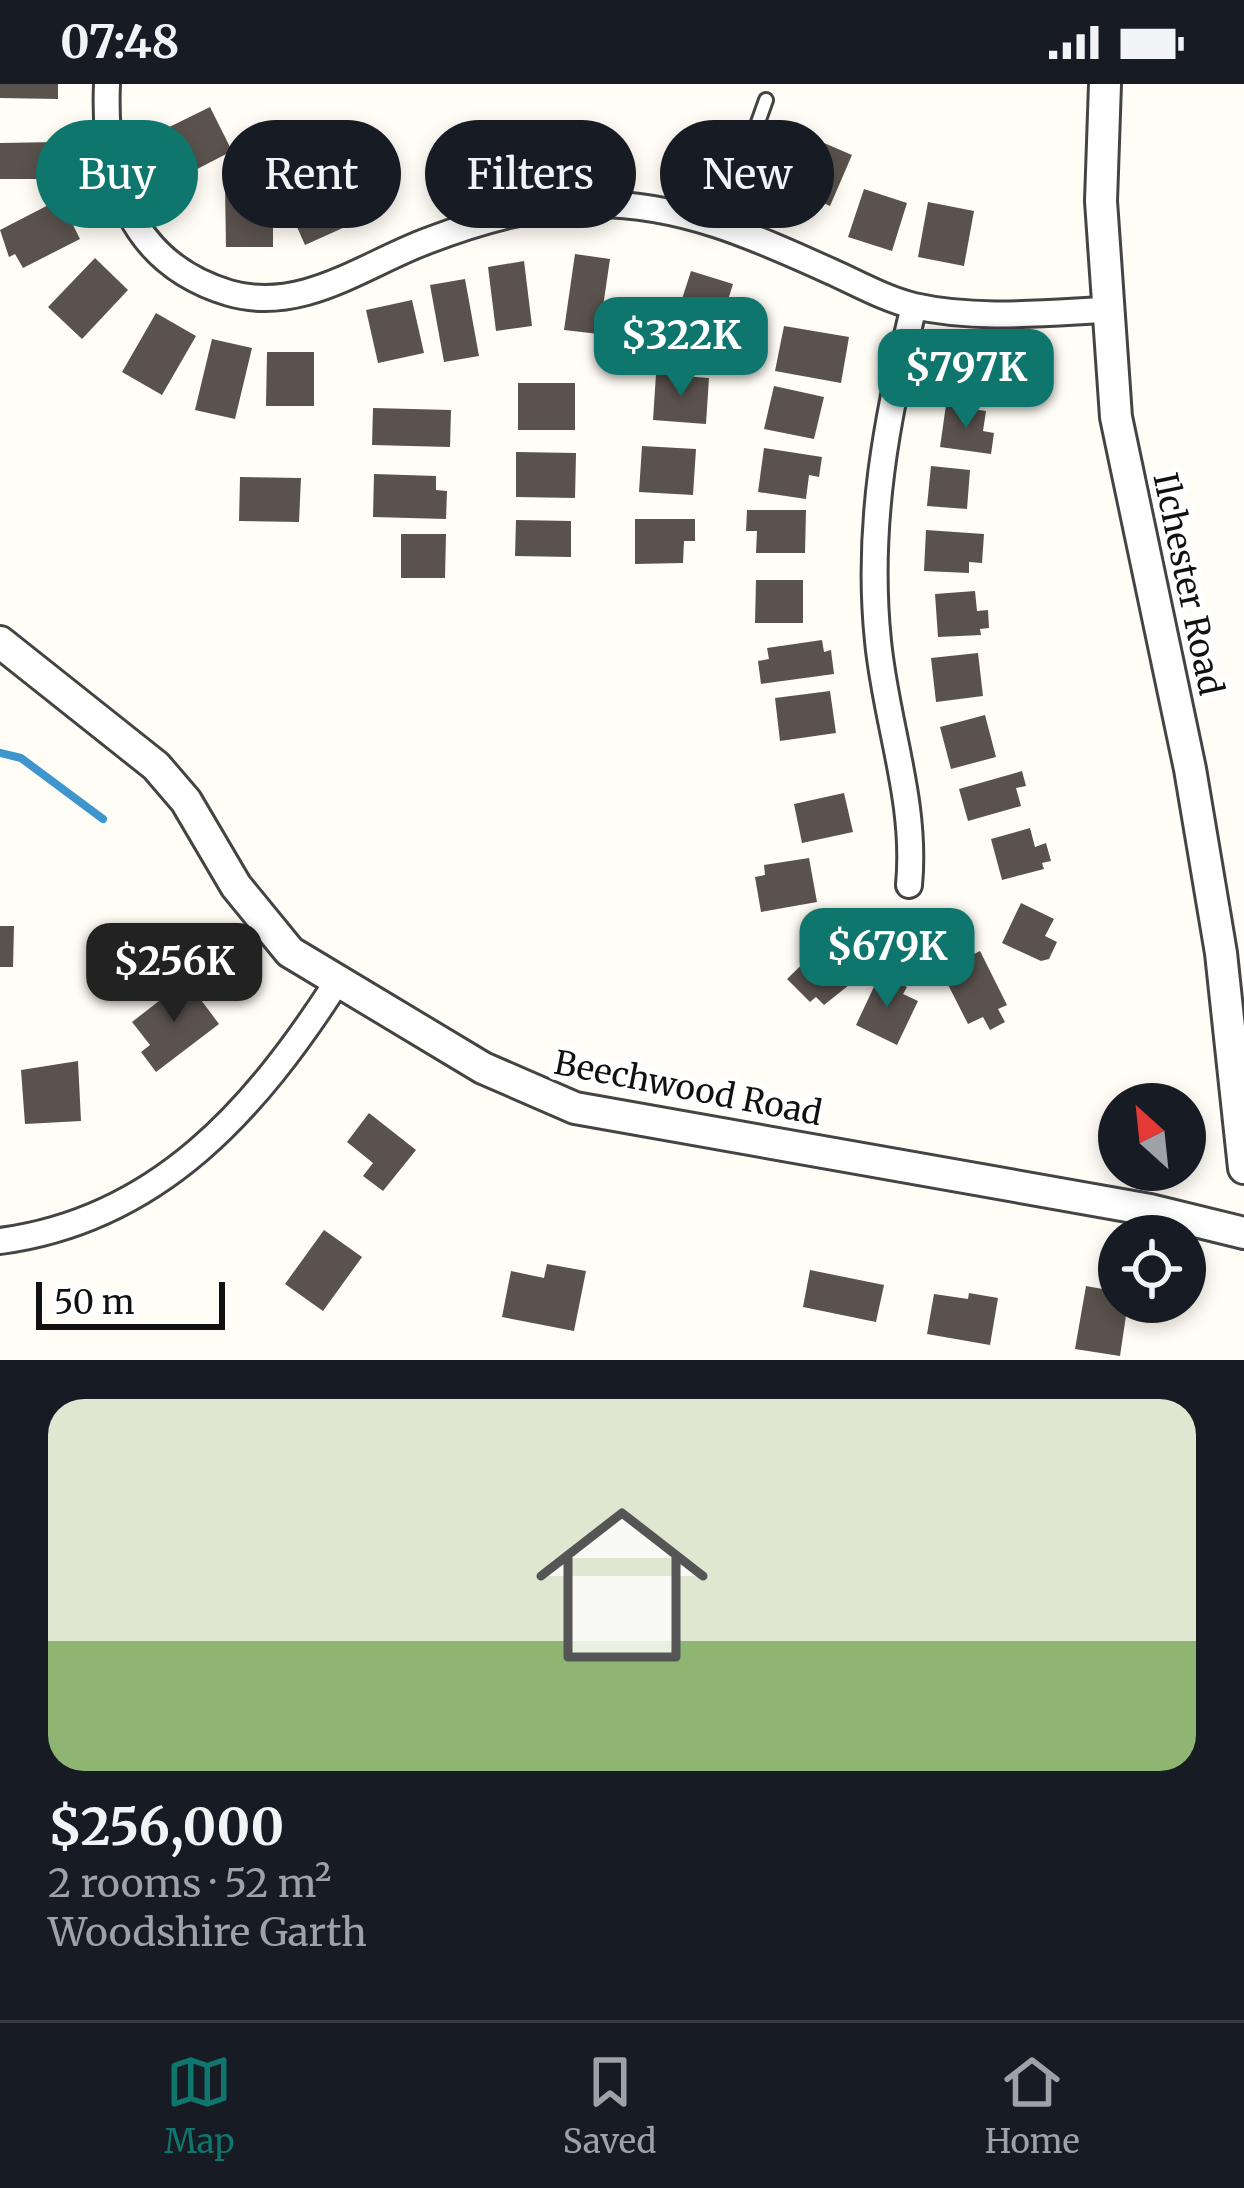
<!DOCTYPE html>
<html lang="en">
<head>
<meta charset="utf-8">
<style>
  :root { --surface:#171b24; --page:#20242c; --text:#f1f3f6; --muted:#9ea1a6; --line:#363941; --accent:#0f766e }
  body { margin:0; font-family:Merriweather,serif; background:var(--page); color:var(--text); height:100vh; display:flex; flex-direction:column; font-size:45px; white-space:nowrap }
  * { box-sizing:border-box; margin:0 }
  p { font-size:39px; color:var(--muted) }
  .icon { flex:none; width:66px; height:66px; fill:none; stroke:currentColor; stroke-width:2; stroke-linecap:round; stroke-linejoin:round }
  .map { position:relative; height:1276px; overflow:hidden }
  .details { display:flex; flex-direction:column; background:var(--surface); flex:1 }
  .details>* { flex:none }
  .guide { position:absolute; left:36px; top:36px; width:1173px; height:108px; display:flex; gap:24px }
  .needle { width:78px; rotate:333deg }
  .controls { position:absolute; left:1098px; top:999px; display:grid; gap:24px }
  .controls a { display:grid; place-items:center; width:108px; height:108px; border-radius:50%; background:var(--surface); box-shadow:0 6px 18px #0003; font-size:60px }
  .scale { position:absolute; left:36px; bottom:30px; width:189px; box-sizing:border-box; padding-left:12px; border:6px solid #111; border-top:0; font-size:33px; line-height:42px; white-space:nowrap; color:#111; -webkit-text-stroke:9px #fff; paint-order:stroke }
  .price { position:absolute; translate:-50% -102px; padding:0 27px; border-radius:24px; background:var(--accent); color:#fff; font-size:39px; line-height:78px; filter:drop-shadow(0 3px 6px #0008) }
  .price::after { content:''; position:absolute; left:50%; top:72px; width:36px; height:27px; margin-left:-18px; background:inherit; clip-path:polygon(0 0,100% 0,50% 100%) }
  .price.on { background:#222; color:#fff }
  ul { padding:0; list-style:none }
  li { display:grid; align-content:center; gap:24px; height:636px; padding:0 48px }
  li+li { border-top:3px solid var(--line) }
  li span { display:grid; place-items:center; height:372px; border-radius:36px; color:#555 }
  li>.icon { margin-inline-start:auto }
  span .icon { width:216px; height:216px; fill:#fffc; stroke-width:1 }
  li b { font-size:51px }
  .tag { padding:0 42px; border-radius:54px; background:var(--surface); box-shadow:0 6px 18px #0003; font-size:42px; line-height:108px }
  .tag.on { background:var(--accent); color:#fff }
  .status { display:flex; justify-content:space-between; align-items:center; height:84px; padding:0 60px; background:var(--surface); direction:ltr }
  .status svg { height:33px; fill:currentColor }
  .tabs { display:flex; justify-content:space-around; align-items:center; height:168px; border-top:3px solid var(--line); background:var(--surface); font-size:33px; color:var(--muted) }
  .tabs a { display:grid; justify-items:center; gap:6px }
  .tabs .on { color:var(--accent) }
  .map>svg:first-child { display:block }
</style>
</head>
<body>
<div class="status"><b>07:48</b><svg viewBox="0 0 49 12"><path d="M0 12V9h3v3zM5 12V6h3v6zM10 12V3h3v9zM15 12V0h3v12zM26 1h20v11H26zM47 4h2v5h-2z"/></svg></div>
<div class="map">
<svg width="1244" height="1276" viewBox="0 0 1244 1276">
  <rect width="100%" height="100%" fill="#fffdf5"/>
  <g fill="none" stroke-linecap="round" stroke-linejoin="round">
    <!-- stream -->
    <path stroke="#3f96cf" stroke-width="8" d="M 0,669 L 21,674 L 103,735"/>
  </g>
  <!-- building -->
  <path fill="#5a524d" d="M 0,0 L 58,0 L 58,15 L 0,14 Z
    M 210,23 L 232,67 L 176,96 L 153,51 Z
    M 810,53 L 852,71 L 830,122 L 788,103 Z
    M 58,58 L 58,95 L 0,95 L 0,59 Z
    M 225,101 L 273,101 L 273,163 L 226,163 Z
    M 864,105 L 907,119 L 892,167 L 848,153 Z
    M 60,115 L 80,155 L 23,184 L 15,170 L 9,173 L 0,146 Z
    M 333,117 L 345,143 L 305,161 L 293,134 Z
    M 928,118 L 974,127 L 964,182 L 918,173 Z
    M 575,170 L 610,175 L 599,250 L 564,246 Z
    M 95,174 L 128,206 L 82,255 L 48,223 Z
    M 524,177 L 532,242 L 496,247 L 488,183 Z
    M 691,187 L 733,200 L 715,257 L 673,243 Z
    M 465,195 L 479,272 L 444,278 L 430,201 Z
    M 412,216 L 424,269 L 378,279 L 366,226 Z
    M 156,229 L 196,252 L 162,311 L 122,288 Z
    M 784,242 L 849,253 L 841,299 L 775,287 Z
    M 212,255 L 252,264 L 235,335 L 195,326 Z
    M 267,268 L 314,268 L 314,322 L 266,322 Z
    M 656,290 L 709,294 L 706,340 L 653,336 Z
    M 518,299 L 575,299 L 575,346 L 518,346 Z
    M 774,302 L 824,313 L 814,355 L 764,345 Z
    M 946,321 L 986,327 L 983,347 L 994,349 L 991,370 L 940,363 Z
    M 373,324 L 451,326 L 450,363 L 372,361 Z
    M 642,362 L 696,365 L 693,411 L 639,408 Z
    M 764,364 L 822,373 L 819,393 L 809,391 L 806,415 L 758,408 Z
    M 516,368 L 576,369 L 575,414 L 516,413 Z
    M 931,382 L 970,386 L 967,425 L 927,422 Z
    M 374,390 L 436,392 L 436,406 L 447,407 L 446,435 L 373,433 Z
    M 240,393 L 301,394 L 299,438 L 239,437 Z
    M 747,426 L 806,426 L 805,469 L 756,469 L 757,447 L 746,447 Z
    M 635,435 L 695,435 L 695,457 L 684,457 L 683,479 L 635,480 Z
    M 516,436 L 571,437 L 571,473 L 515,472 Z
    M 926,446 L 984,450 L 982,479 L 969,478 L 969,489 L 924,487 Z
    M 401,450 L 446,450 L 445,494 L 401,494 Z
    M 756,496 L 803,496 L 803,539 L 755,539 Z
    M 975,507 L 977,527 L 988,526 L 989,544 L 980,545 L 981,551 L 938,553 L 935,510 Z
    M 822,556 L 824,568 L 831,566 L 834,590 L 761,600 L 758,577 L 769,575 L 767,564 Z
    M 978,569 L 983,612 L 936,618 L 931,574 Z
    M 830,607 L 836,649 L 780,657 L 775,614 Z
    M 985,631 L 996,673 L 951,685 L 940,643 Z
    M 1022,687 L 1026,702 L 1016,704 L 1021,722 L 968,737 L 959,705 Z
    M 844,709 L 853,748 L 802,759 L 794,720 Z
    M 1030,744 L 1035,763 L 1046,759 L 1051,777 L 1042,779 L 1044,785 L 1002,796 L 991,755 Z
    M 809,774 L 817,818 L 761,828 L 755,793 L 765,791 L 764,781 Z
    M 1021,819 L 1054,835 L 1045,852 L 1057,858 L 1049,875 L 1041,877 L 1002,859 Z
    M 0,842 L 14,842 L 13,883 L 0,883 Z
    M 825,858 L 859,893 L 824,921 L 816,913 L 810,918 L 787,895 Z
    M 980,867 L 1007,921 L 998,925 L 1005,938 L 990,946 L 983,933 L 968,940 L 941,887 Z
    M 880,890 L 907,903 L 903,910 L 918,917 L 897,961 L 856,941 Z
    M 186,896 L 219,940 L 156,988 L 141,968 L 150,961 L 132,938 Z
    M 78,977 L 81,1037 L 25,1040 L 21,986 Z
    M 369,1029 L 416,1066 L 383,1107 L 363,1092 L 373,1079 L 347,1058 Z
    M 324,1146 L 362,1173 L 323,1227 L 285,1200 Z
    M 547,1180 L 586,1187 L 574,1247 L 502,1233 L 511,1187 L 544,1194 Z
    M 810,1186 L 884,1201 L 876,1238 L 803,1223 Z
    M 1086,1202 L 1119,1208 L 1119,1218 L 1128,1218 L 1120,1272 L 1075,1265 Z
    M 969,1209 L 998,1214 L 990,1261 L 927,1250 L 934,1210 L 968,1215 Z"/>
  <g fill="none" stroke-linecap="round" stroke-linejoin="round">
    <!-- service casing -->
    <g stroke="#444" stroke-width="18">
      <path id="service" d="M 722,139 L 766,16"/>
    </g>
    <!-- minor casing -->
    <g stroke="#444" stroke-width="30">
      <path id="minor" d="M 107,0 C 103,93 129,179 229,209 C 301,230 363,181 427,157 C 482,136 536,121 595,120 C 681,120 753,152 830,187 C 857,199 885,215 914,222 C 976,236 1043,229 1105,226
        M 909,801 C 917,717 886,640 878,557 C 866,442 887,332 914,222
        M 0,1157 C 159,1136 256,1024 337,898"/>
    </g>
    <!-- tertiary casing -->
    <g stroke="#444" stroke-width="36">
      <path id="tertiary" d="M 1105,0 L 1101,117 L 1116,333 L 1190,685 L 1221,869 L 1244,1084
        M 0,558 L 156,682 L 186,717 L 236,802 L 290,868 L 483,984 L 575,1024 L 1150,1126 L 1244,1149"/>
    </g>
    <!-- service -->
    <use href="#service" stroke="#fff" stroke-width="12"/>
    <!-- minor -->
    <use href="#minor" stroke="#fff" stroke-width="24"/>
    <!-- tertiary -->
    <use href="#tertiary" stroke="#fff" stroke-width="30"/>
  </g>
  <g text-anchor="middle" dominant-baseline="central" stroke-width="12" stroke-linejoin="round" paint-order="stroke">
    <!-- street labels -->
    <g font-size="33" fill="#111" stroke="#fff">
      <text transform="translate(1188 500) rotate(78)">Ilchester Road</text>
      <text transform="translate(688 1004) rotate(11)">Beechwood Road</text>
    </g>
  </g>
</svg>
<div class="controls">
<a><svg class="needle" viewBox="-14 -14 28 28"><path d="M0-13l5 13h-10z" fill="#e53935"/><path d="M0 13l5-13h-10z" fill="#9ea1a6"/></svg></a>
<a><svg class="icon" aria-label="locate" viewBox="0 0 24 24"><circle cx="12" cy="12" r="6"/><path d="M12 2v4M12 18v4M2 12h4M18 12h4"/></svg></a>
</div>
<div class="scale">50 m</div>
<b class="price" style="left:681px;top:315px">$322K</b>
<b class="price" style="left:966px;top:347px">$797K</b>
<b class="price" style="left:887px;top:926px">$679K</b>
<b class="price on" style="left:174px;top:941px">$256K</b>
<div class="guide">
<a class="tag on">Buy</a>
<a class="tag">Rent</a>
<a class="tag">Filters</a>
<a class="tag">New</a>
</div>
</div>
<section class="details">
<ul>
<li><span style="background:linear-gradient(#dfe7d0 65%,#8fb573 0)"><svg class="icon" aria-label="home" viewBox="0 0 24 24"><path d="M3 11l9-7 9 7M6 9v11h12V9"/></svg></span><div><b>$256,000</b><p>2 rooms · 52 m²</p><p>Woodshire Garth</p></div></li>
</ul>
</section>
<nav class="tabs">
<a class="on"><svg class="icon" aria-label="map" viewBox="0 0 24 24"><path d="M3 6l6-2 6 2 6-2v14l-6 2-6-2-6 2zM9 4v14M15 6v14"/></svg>Map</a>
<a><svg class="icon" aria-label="saved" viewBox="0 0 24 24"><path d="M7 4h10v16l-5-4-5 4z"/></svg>Saved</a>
<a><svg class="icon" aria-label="home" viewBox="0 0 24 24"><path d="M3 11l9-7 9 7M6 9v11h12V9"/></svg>Home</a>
</nav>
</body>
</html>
